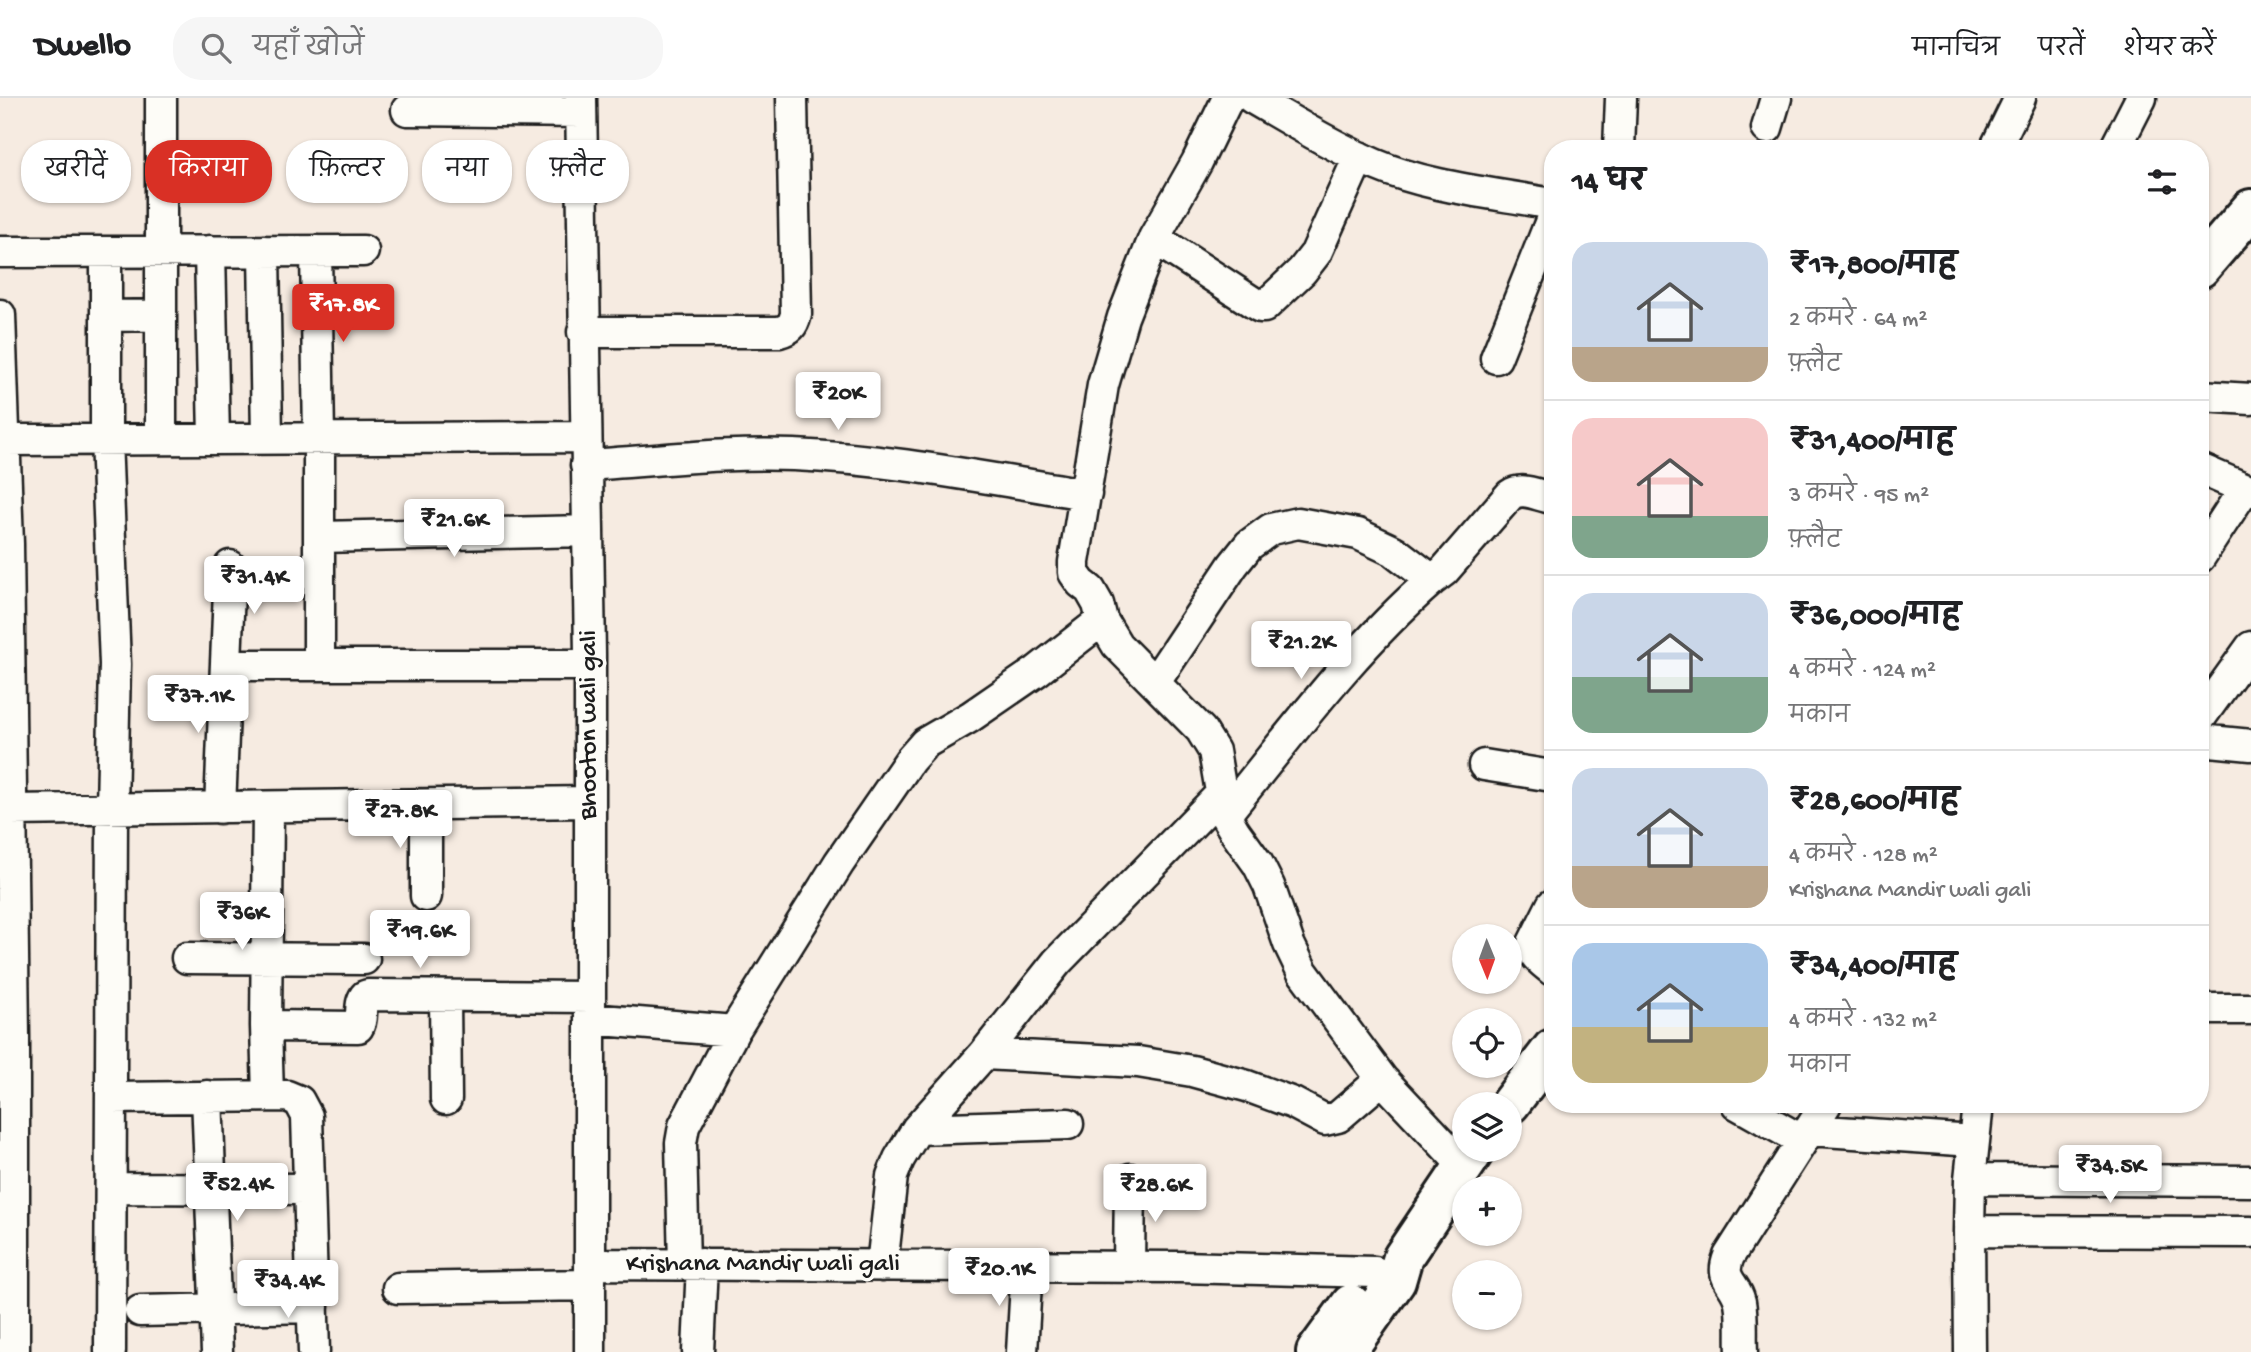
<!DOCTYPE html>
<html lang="hi">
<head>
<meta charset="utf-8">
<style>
  :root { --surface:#fff; --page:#f6f6f6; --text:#202124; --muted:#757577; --line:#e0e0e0; --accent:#d93025 }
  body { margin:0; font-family:"Gochi Hand","Playpen Sans Deva",sans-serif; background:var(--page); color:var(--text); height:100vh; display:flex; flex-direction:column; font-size:26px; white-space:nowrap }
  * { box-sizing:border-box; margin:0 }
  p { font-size:23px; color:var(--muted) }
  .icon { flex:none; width:38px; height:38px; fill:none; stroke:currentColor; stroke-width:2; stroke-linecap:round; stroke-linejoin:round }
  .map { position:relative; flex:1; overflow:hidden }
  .details { position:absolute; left:1544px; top:42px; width:665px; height:973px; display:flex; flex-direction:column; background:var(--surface); border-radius:28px; box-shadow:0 2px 5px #0004 }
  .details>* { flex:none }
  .banner { position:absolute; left:21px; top:42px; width:665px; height:63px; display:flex; gap:14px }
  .needle { width:46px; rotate:179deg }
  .fabs { position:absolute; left:1452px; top:826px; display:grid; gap:14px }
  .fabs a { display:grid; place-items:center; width:70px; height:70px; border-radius:50%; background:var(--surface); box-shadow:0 2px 5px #0004; font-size:35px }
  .price { position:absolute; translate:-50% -60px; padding:0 16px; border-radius:7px; background:#fff; color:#222; font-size:23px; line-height:46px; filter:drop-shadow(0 2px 4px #0008) }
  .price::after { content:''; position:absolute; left:50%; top:42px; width:21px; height:16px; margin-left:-10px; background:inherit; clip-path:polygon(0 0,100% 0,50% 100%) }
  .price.selected { background:var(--accent); color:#fff }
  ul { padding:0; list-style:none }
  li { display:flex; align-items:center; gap:21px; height:175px; padding:0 28px }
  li+li { border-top:2px solid var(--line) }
  li span { display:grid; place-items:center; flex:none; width:196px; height:140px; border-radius:21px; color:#555 }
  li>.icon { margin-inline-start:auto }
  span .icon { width:84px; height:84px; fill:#fffc; stroke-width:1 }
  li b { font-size:30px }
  h2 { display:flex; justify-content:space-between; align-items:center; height:84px; padding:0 28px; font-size:30px }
  .tag { padding:0 24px; border-radius:28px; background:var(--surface); box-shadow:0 2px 5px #0004; font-size:24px; line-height:63px }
  .tag.selected { background:var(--accent); color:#fff }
  header { display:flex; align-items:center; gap:42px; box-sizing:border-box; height:98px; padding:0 35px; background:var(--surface); border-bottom:2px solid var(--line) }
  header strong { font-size:33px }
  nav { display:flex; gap:38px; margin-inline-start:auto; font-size:24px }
  .search { width:490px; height:63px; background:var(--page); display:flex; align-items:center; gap:18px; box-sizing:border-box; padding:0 24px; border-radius:28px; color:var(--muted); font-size:26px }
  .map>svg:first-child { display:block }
</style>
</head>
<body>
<header>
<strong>Dwello</strong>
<div class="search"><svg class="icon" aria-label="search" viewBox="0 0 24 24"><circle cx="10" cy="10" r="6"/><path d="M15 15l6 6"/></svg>यहाँ खोजें</div>
<nav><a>मानचित्र</a><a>परतें</a><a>शेयर करें</a></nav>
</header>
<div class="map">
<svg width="2251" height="1254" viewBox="0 0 2251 1254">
  <rect width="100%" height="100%" fill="#f6ebe1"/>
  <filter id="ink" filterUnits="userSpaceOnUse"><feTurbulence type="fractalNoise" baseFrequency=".0143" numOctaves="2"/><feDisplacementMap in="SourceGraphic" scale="14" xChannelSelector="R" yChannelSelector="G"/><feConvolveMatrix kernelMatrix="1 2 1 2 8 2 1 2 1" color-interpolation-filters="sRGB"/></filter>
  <g filter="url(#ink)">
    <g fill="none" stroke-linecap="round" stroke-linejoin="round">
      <!-- minor casing -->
      <g stroke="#1c1c1c" stroke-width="35">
        <path id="minor" d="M 581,0 L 590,556 L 590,1254
          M 1228,0 L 1197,64 L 1154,140 L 1123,219 L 1103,287 L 1074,464 L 1074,475 L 1081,485 L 1090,492 L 1098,506 L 1102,522 L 1117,547 L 1201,632 L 1214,653 L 1225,717 L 1235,734 L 1258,766 L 1269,788 L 1289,846 L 1302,873 L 1382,981 L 1463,1067
          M 1252,0 C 1292,23 1332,48 1374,66 C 1430,90 1494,95 1552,106
          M 407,12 L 581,14
          M 1767,30 L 1776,0
          M 1619,51 L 1621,0
          M 1995,51 L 2020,0
          M 2115,51 L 2141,0
          M 1154,140 L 1260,209 L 1264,209 L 1302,173 L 1316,155 L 1359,59
          M 210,153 L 214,341
          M 264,153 L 267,340
          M 316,153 L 319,340 L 319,567
          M 0,154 L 363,153
          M 106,154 L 106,341 L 115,566 L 112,711 L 110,1254
          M 0,217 L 8,446 L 14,939 L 14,1254
          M 106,218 L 161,217
          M 583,234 L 779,234 C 790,231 793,228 796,216 L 792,0
          M 1496,260 L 1552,120
          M 2200,298 L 2251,301
          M 161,341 L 161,0
          M 4,342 L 585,339
          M 586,367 C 655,363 725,354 794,357 C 892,361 989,381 1086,396
          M 2200,371 L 2251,393
          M 320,439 L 587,433
          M 2200,459 L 2245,390
          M 1432,482 L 1444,473 L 1510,397 C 1523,388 1538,398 1552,400
          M 227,567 L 590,567
          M 1155,584 L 1233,467 L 1249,447 L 1271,431 L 1298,425 L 1358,436 L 1394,453 L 1432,482 C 1353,551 1291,636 1225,717
          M 2200,620 L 2251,549
          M 2200,642 L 2251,647
          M 1484,667 L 1552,678
          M 426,707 L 426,798
          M 220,710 L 230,468
          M 11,712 L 590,704
          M 1552,807 L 1533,845 C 1531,858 1543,864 1552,872
          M 187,860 L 364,861
          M 445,898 L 446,1001
          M 2200,911 L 2251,911
          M 590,921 L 734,933
          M 266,928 L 358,929 C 364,920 358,908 365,898 L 368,897 L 590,899
          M 984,956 L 1138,964 L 1192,973 L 1247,988 L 1293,1005 L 1325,1022 L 1338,1019 L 1382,981
          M 207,998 L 217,1254
          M 268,998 L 266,928 L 268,709
          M 112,1000 L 287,998 L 299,1003 L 307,1018 L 314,1254
          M 1737,1006 L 1801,1042
          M 1978,1006 L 1970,1081 L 1969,1133 L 2251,1134
          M 917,1031 L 1068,1026
          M 1809,1032 L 1974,1043
          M 1970,1081 L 2251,1083
          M 112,1090 L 309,1091
          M 1969,1133 L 1970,1254
          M 590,1166 L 1179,1169 L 1375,1174 L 1396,1183
          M 684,1166 L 681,1045 L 684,1028 L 734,933 L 839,765 L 910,662 L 925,645 L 970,619 L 1037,573 L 1102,522
          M 882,1168 L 892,1078 L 899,1061 L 917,1031 L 984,956 L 1057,864 L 1221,696
          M 1129,1169 L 1130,1081
          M 398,1190 L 590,1187
          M 140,1213 L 313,1209
          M 698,1254 L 702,1166
          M 1022,1254 L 1027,1168
          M 1742,1254 C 1741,1238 1743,1220 1740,1204 C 1735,1183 1719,1183 1729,1158 L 1826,1006"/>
      </g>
      <!-- major casing -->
      <g stroke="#1c1c1c" stroke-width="44">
        <path id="major" d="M 2200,170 L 2251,111
          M 1510,1006 L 1552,951
          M 1316,1254 L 1351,1206
          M 1346,1254 L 1396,1183 L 1403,1159 L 1475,1052"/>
      </g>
      <!-- minor -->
      <use href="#minor" stroke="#fdfcf7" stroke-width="30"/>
      <!-- major -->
      <use href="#major" stroke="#fdfcf7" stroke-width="38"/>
    </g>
  </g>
  <g text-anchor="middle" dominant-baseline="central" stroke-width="7" stroke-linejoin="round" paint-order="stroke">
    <!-- street labels -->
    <g font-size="26" fill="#1c1c1c" stroke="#fdfcf7">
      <text transform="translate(590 627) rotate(-90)">Bhooton wali gali</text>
      <text x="763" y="1167">Krishana Mandir wali gali</text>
    </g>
  </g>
</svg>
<div class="fabs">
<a><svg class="needle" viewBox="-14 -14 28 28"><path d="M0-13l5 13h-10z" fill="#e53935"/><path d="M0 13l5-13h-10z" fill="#757577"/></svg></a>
<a><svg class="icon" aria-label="locate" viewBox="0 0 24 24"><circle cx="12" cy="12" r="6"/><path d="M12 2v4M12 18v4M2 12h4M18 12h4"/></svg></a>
<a><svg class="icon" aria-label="layers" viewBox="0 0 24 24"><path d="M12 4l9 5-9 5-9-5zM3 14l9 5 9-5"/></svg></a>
<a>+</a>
<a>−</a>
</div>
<b class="price selected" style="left:343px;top:246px">₹17.8K</b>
<b class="price" style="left:838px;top:334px">₹20K</b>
<b class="price" style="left:454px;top:461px">₹21.6K</b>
<b class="price" style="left:254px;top:518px">₹31.4K</b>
<b class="price" style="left:1301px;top:583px">₹21.2K</b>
<b class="price" style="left:198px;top:637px">₹37.1K</b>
<b class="price" style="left:400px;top:752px">₹27.8K</b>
<b class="price" style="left:242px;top:854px">₹36K</b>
<b class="price" style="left:420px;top:872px">₹19.6K</b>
<b class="price" style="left:2110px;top:1107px">₹34.5K</b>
<b class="price" style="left:237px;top:1125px">₹52.4K</b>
<b class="price" style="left:1155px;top:1126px">₹28.6K</b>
<b class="price" style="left:999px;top:1210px">₹20.1K</b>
<b class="price" style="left:288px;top:1222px">₹34.4K</b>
<div class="banner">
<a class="tag">खरीदें</a>
<a class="tag selected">किराया</a>
<a class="tag">फ़िल्टर</a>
<a class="tag">नया</a>
<a class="tag">फ़्लैट</a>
</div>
<section class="details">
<h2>14 घर<svg class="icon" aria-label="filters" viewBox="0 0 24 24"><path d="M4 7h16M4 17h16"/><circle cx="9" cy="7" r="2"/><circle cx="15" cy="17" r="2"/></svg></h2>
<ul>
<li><span style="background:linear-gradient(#c9d6e8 75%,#b9a48a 0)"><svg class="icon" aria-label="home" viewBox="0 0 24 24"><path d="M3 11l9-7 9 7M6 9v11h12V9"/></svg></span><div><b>₹17,800/माह</b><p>2 कमरे · 64 m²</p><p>फ़्लैट</p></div></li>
<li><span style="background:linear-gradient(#f6c9c9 70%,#7fa58c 0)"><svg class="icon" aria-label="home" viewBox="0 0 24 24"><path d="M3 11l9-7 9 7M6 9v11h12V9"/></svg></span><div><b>₹31,400/माह</b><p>3 कमरे · 95 m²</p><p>फ़्लैट</p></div></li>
<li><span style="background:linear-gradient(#c9d6e8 60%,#7fa58c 0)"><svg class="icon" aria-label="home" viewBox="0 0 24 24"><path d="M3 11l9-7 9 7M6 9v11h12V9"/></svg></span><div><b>₹36,000/माह</b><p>4 कमरे · 124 m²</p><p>मकान</p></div></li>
<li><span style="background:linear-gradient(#c9d6e8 70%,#b9a48a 0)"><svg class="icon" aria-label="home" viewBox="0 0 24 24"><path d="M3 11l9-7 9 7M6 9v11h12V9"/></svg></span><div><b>₹28,600/माह</b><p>4 कमरे · 128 m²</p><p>Krishana Mandir wali gali</p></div></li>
<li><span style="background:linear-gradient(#a9c7e8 60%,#c2b280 0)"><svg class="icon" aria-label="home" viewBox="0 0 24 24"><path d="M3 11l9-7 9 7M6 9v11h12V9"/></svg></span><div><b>₹34,400/माह</b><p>4 कमरे · 132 m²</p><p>मकान</p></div></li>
</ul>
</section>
</div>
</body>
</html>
